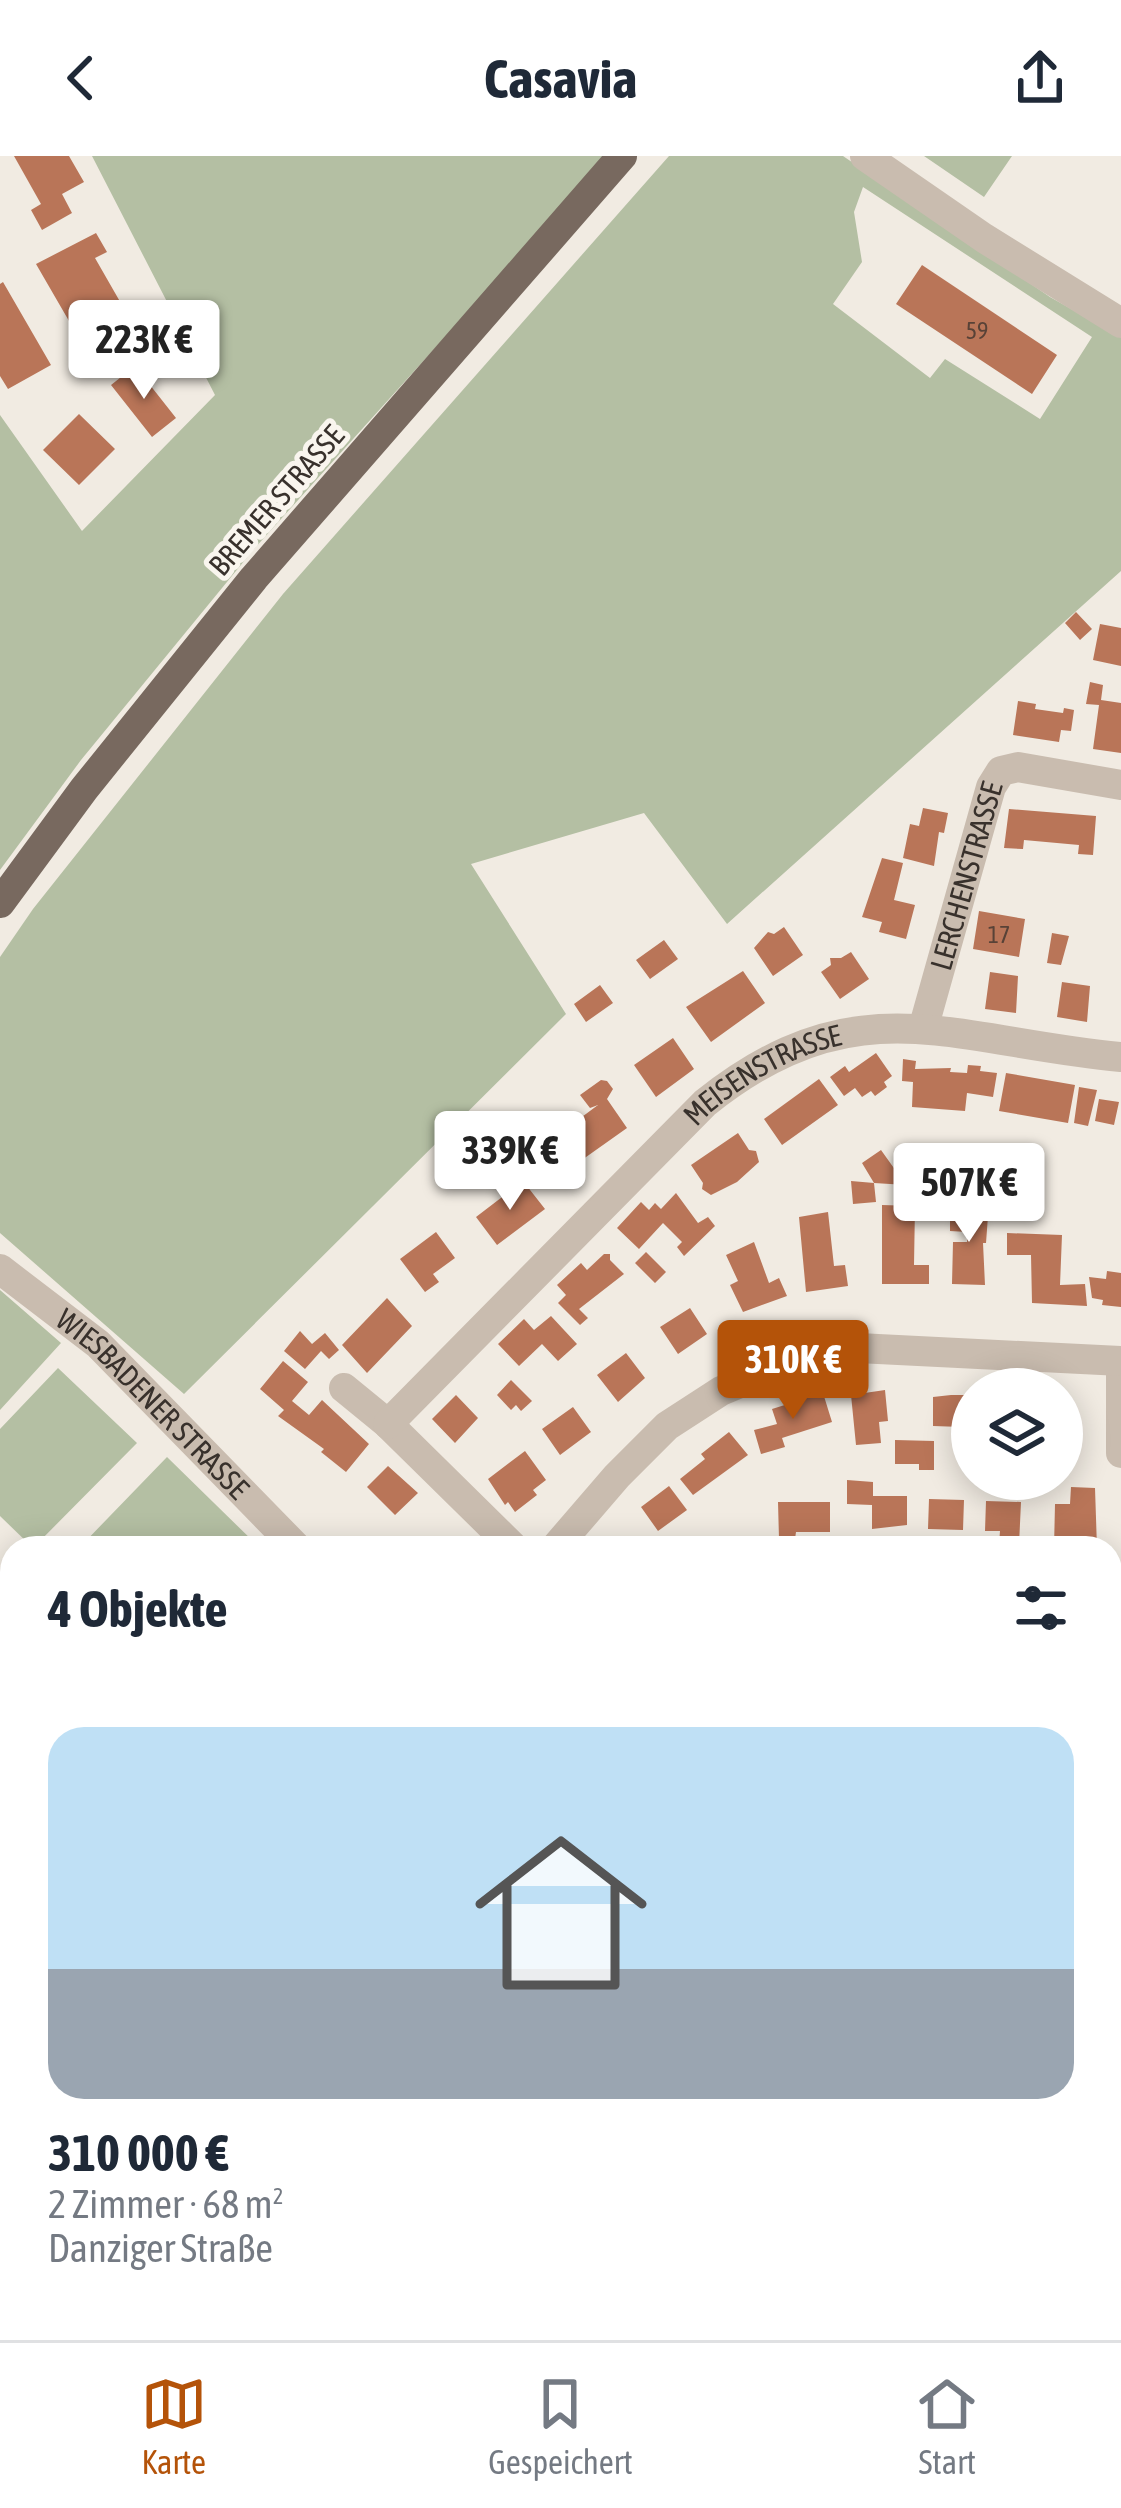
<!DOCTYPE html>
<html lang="de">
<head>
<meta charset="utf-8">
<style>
  :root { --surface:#fff; --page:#f2f2f3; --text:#1f2937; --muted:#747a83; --line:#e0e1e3; --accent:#b45309 }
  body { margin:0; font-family:"Asap Condensed",sans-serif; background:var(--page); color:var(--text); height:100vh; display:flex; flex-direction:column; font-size:45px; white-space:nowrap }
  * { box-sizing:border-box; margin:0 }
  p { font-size:39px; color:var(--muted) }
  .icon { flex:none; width:66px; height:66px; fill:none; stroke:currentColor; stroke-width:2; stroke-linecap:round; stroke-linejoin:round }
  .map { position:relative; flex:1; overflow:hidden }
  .sheet { position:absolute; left:0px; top:1380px; width:1122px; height:804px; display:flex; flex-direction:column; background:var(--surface); border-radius:36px 36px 0 0; box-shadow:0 6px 30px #0003 }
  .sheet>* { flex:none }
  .buttons { position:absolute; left:951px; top:1212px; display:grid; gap:24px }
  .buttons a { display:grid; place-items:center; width:132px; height:132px; border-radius:50%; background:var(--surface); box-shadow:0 6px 30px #0003; font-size:60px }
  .price { position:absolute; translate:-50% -102px; padding:0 27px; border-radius:12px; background:#fff; color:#222; font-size:39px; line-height:78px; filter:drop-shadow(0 3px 6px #0008) }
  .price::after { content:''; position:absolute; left:50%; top:72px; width:36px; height:27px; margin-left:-18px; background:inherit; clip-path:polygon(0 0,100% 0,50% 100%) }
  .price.on { background:var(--accent); color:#fff }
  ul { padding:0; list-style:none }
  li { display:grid; align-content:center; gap:24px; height:636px; padding:0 48px }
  li span { display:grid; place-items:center; height:372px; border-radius:36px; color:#555 }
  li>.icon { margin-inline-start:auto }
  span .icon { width:216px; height:216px; fill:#fffc; stroke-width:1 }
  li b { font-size:51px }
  h2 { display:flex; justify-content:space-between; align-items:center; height:144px; padding:0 48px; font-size:51px }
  header { display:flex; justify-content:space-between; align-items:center; height:156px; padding:0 48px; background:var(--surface); font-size:54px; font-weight:700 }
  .tab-bar { display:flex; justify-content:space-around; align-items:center; height:168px; border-top:3px solid var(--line); background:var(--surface); font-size:33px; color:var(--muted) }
  .tab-bar a { display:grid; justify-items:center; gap:6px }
  .tab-bar .on { color:var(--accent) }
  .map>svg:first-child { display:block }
</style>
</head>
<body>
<header><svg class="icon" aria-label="back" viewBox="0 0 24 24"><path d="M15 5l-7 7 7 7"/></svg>Casavia<svg class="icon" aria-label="share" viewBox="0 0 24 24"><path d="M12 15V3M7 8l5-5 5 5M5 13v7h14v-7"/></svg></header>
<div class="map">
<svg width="1121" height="2184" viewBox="0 0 1121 2184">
  <rect width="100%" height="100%" fill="#f1ebe2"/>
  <!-- green -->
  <path fill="#b4bfa3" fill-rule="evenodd" d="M 92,0 L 608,0 L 254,393 L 81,604 L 0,714 L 0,259 L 82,375 L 215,239 Z
    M 669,0 L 843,0 L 1050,141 L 1121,181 L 1121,415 L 727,768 L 644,657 L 471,708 L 566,858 L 184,1238 L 0,1077 L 0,801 L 33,753 L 283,438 ZM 863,31 L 1092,181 L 1040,263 L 945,203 L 930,222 L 833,148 L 862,106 L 854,56 Z
    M 924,0 L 1012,0 L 984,41 Z
    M 0,1134 L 61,1187 L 0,1254 Z
    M 58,1212 L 137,1287 L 33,1392 L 0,1360 L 0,1273 Z
    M 167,1301 L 260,1392 L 79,1392 Z
    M 12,1461 L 12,1821 L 0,1809 L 0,1473 Z
    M 1110,2154 L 1121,2162 L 1121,2184 L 568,2184 L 552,2172 L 1110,2172 Z"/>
  <!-- building -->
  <path fill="#b97558" d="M 14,0 L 69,0 L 84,26 L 62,38 L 72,57 L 42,74 L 31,54 L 41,48 Z
    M 96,77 L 107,96 L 95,102 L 138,177 L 91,203 L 36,108 Z
    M 922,109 L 1057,199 L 1032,238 L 896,148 Z
    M 3,126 L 51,209 L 8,233 L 0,220 L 0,128 Z
    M 135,210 L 176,262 L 152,281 L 111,229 Z
    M 79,258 L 115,293 L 79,329 L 43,294 Z
    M 1076,456 L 1092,473 L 1080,484 L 1065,467 Z
    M 1100,468 L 1121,472 L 1121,510 L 1093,504 Z
    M 1090,526 L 1103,529 L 1101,544 L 1121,547 L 1121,597 L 1093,593 L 1099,549 L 1086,548 Z
    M 1018,545 L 1036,548 L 1035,553 L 1063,557 L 1064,552 L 1074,554 L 1071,575 L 1061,574 L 1059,586 L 1013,579 Z
    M 923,652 L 948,657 L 944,677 L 939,676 L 934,710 L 903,702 L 910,668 L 919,670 Z
    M 1009,653 L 1096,660 L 1093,699 L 1078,698 L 1079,689 L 1024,684 L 1023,693 L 1004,692 Z
    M 882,702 L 903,707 L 894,744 L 915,749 L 906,783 L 879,776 L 882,766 L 862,761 Z
    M 979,755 L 1025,763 L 1019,801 L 973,793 Z
    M 784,771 L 803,799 L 773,820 L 754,792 L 768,776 L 774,778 Z
    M 1052,777 L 1069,780 L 1061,809 L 1047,807 Z
    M 664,784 L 678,803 L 650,823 L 636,804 Z
    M 851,796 L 869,823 L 840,843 L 821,816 L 831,809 L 830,802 L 841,802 Z
    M 743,815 L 765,847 L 711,886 L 686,851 Z
    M 990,816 L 1018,820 L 1016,857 L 985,853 Z
    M 1062,826 L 1090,830 L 1087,866 L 1057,861 Z
    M 600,829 L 613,847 L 586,866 L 574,848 Z
    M 673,882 L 694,913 L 656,941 L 634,909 Z
    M 876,897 L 892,920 L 884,926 L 887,931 L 875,940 L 871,935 L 862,941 L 855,932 L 844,940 L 830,921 L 845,910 L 849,916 Z
    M 903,903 L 916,905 L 915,913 L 951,912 L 950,916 L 967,917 L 968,909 L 981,910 L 980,915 L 997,917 L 993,941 L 967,937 L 965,955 L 912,951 L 913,926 L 902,925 Z
    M 1006,917 L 1075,929 L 1068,967 L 999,955 Z
    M 819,923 L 838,949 L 782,989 L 764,963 Z
    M 601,924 L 607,925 L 613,933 L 607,943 L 627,972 L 579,1006 L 559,978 L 598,949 L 590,952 L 580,939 Z
    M 1079,931 L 1097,934 L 1088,970 L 1074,967 Z
    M 1099,943 L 1119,946 L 1114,969 L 1095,965 Z
    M 738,977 L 749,994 L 756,995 L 759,1006 L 737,1026 L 711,1039 L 702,1033 L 703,1027 L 691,1009 Z
    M 881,994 L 906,1029 L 874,1027 L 876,1046 L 853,1048 L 851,1025 L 874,1027 L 862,1007 Z
    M 523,1025 L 545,1053 L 497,1089 L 476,1061 Z
    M 676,1037 L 698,1067 L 708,1061 L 715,1070 L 684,1100 L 677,1091 L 682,1086 L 663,1067 L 639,1093 L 617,1072 L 641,1046 L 649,1054 L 655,1047 L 661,1053 Z
    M 962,1046 L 979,1046 L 978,1059 L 988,1060 L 986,1087 L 983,1087 L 985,1129 L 952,1128 L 953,1086 L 967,1086 L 968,1076 L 950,1075 L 950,1051 L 963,1051 Z
    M 882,1049 L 915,1050 L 914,1109 L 929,1109 L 929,1128 L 882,1128 Z
    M 828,1056 L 834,1110 L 845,1109 L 848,1130 L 806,1136 L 799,1061 Z
    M 436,1076 L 455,1102 L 433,1118 L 439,1126 L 425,1136 L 400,1103 Z
    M 1007,1077 L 1062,1079 L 1060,1129 L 1085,1128 L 1087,1150 L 1032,1147 L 1031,1099 L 1007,1099 Z
    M 754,1086 L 769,1127 L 779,1122 L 787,1140 L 743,1156 L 730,1129 L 738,1125 L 726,1099 Z
    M 646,1096 L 666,1116 L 655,1127 L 635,1107 Z
    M 604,1098 L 610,1098 L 610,1104 L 624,1118 L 579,1153 L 588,1162 L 580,1169 L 558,1147 L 566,1139 L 557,1129 L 581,1107 L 587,1114 Z
    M 1107,1115 L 1121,1117 L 1121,1151 L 1102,1149 L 1103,1144 L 1092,1142 L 1089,1121 L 1106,1123 Z
    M 387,1142 L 412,1170 L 367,1217 L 342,1189 Z
    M 690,1152 L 707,1178 L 678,1198 L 660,1171 Z
    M 551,1160 L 577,1188 L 558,1205 L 542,1188 L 519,1210 L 498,1188 L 524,1163 L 534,1174 Z
    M 300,1175 L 312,1188 L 325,1177 L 339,1194 L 329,1203 L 321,1195 L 305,1213 L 284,1195 Z
    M 626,1197 L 645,1222 L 618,1246 L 597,1219 Z
    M 283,1205 L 308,1226 L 292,1245 L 309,1259 L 322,1244 L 369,1288 L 346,1316 L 321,1296 L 324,1293 L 278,1260 L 284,1254 L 260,1233 Z
    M 511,1224 L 532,1245 L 521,1255 L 516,1249 L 511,1254 L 497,1239 Z
    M 885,1234 L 888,1265 L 879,1266 L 881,1287 L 856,1289 L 851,1239 Z
    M 823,1237 L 832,1266 L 782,1282 L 785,1291 L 761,1298 L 754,1274 L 777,1268 L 772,1253 Z
    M 456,1239 L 478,1262 L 455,1287 L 432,1263 Z
    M 951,1239 L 968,1239 L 968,1246 L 972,1246 L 972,1287 L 961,1287 L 962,1271 L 933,1270 L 933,1241 Z
    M 573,1251 L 591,1276 L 560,1299 L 542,1273 Z
    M 729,1276 L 748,1299 L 693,1339 L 680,1323 L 705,1303 L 701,1298 Z
    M 895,1284 L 934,1285 L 934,1314 L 919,1314 L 919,1308 L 895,1308 Z
    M 525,1295 L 546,1324 L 533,1334 L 537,1339 L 515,1356 L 508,1346 L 505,1349 L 488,1323 Z
    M 388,1310 L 418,1337 L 395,1359 L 367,1331 Z
    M 847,1324 L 873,1326 L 873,1340 L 907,1340 L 907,1369 L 872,1373 L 872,1349 L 847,1348 Z
    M 669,1330 L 687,1354 L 658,1375 L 641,1351 Z
    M 1071,1331 L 1095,1332 L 1097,1392 L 1054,1392 L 1055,1348 L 1070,1348 Z
    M 929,1343 L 964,1344 L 963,1374 L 928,1373 Z
    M 986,1345 L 1021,1346 L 1019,1389 L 999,1388 L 1000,1375 L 985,1375 Z
    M 778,1346 L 830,1346 L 830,1376 L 796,1376 L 795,1383 L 779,1383 Z
    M 1110,1727 L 1121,1727 L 1119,1775 L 1110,1775 Z
    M 1110,1958 L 1117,1962 L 1111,1973 L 1121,1979 L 1121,1997 L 1110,2016 Z
    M 3,2125 L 12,2126 L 12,2169 L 0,2168 Z
    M 167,2172 L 210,2172 L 209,2184 L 166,2184 Z"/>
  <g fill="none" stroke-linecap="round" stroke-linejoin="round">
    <!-- minor -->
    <g stroke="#c9bcaf" stroke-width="30">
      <path d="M 865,0 L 984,82 L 1121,167"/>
      <path id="s1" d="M 923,873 L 991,631 L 1001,615 L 1018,611 L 1121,629"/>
      <path id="s2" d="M 0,1113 L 98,1188 L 297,1392"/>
      <path d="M 1121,1217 L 1121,1297"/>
      <path d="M 344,1232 L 388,1268 L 514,1392"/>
      <path id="s3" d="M 388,1268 L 705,947 C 857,826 950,885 1121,901"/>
      <path d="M 555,1392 L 617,1320 L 667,1270 L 721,1235 L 807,1199 L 858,1192 L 1121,1205"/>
      <path d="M 1110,1454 L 1121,1454"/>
      <path d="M 1110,1702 L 1121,1702"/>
      <path d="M 0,2058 L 12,2023"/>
      <path d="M 1111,2073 L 1121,2057"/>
      <path d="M 95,2172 L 98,2184"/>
    </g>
    <!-- major -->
    <path stroke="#78695f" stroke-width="30" d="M 0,747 L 84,633 L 254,422 L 622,0"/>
  </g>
  <g text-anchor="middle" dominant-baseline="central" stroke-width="10" stroke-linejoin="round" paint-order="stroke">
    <!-- number labels -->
    <g font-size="24" fill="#584237">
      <text x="977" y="174">59</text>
      <text x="999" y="778">17</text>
    </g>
    <!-- street labels -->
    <g font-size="30" fill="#38312c" stroke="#f9f5ee">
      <text transform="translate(276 344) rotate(-49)">BREMER STRASSE</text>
      <text stroke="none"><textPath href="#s1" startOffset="159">LERCHENSTRASSE</textPath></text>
      <text stroke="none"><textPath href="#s3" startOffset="516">MEISENSTRASSE</textPath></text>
      <text stroke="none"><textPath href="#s2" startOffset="204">WIESBADENER STRASSE</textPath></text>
    </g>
  </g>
</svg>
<div class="buttons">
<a><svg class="icon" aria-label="layers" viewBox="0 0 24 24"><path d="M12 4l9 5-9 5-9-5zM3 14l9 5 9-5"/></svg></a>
</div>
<b class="price" style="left:144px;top:246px">223K €</b>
<b class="price" style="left:510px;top:1057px">339K €</b>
<b class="price" style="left:969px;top:1089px">507K €</b>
<b class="price on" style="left:793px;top:1266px">310K €</b>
<section class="sheet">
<h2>4 Objekte<svg class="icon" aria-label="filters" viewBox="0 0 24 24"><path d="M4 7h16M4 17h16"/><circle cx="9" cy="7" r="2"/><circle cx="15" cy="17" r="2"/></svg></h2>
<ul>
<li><span style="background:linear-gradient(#bfe0f5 65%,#9aa5b1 0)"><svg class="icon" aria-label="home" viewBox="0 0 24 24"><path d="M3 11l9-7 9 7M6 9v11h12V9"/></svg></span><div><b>310 000 €</b><p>2 Zimmer · 68 m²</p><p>Danziger Straße</p></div></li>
</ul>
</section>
</div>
<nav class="tab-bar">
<a class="on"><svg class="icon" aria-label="map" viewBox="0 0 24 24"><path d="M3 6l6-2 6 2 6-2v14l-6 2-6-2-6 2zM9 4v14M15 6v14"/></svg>Karte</a>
<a><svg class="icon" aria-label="saved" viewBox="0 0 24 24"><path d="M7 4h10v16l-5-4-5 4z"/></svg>Gespeichert</a>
<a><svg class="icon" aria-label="home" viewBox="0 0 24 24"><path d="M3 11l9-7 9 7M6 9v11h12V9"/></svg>Start</a>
</nav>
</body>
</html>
